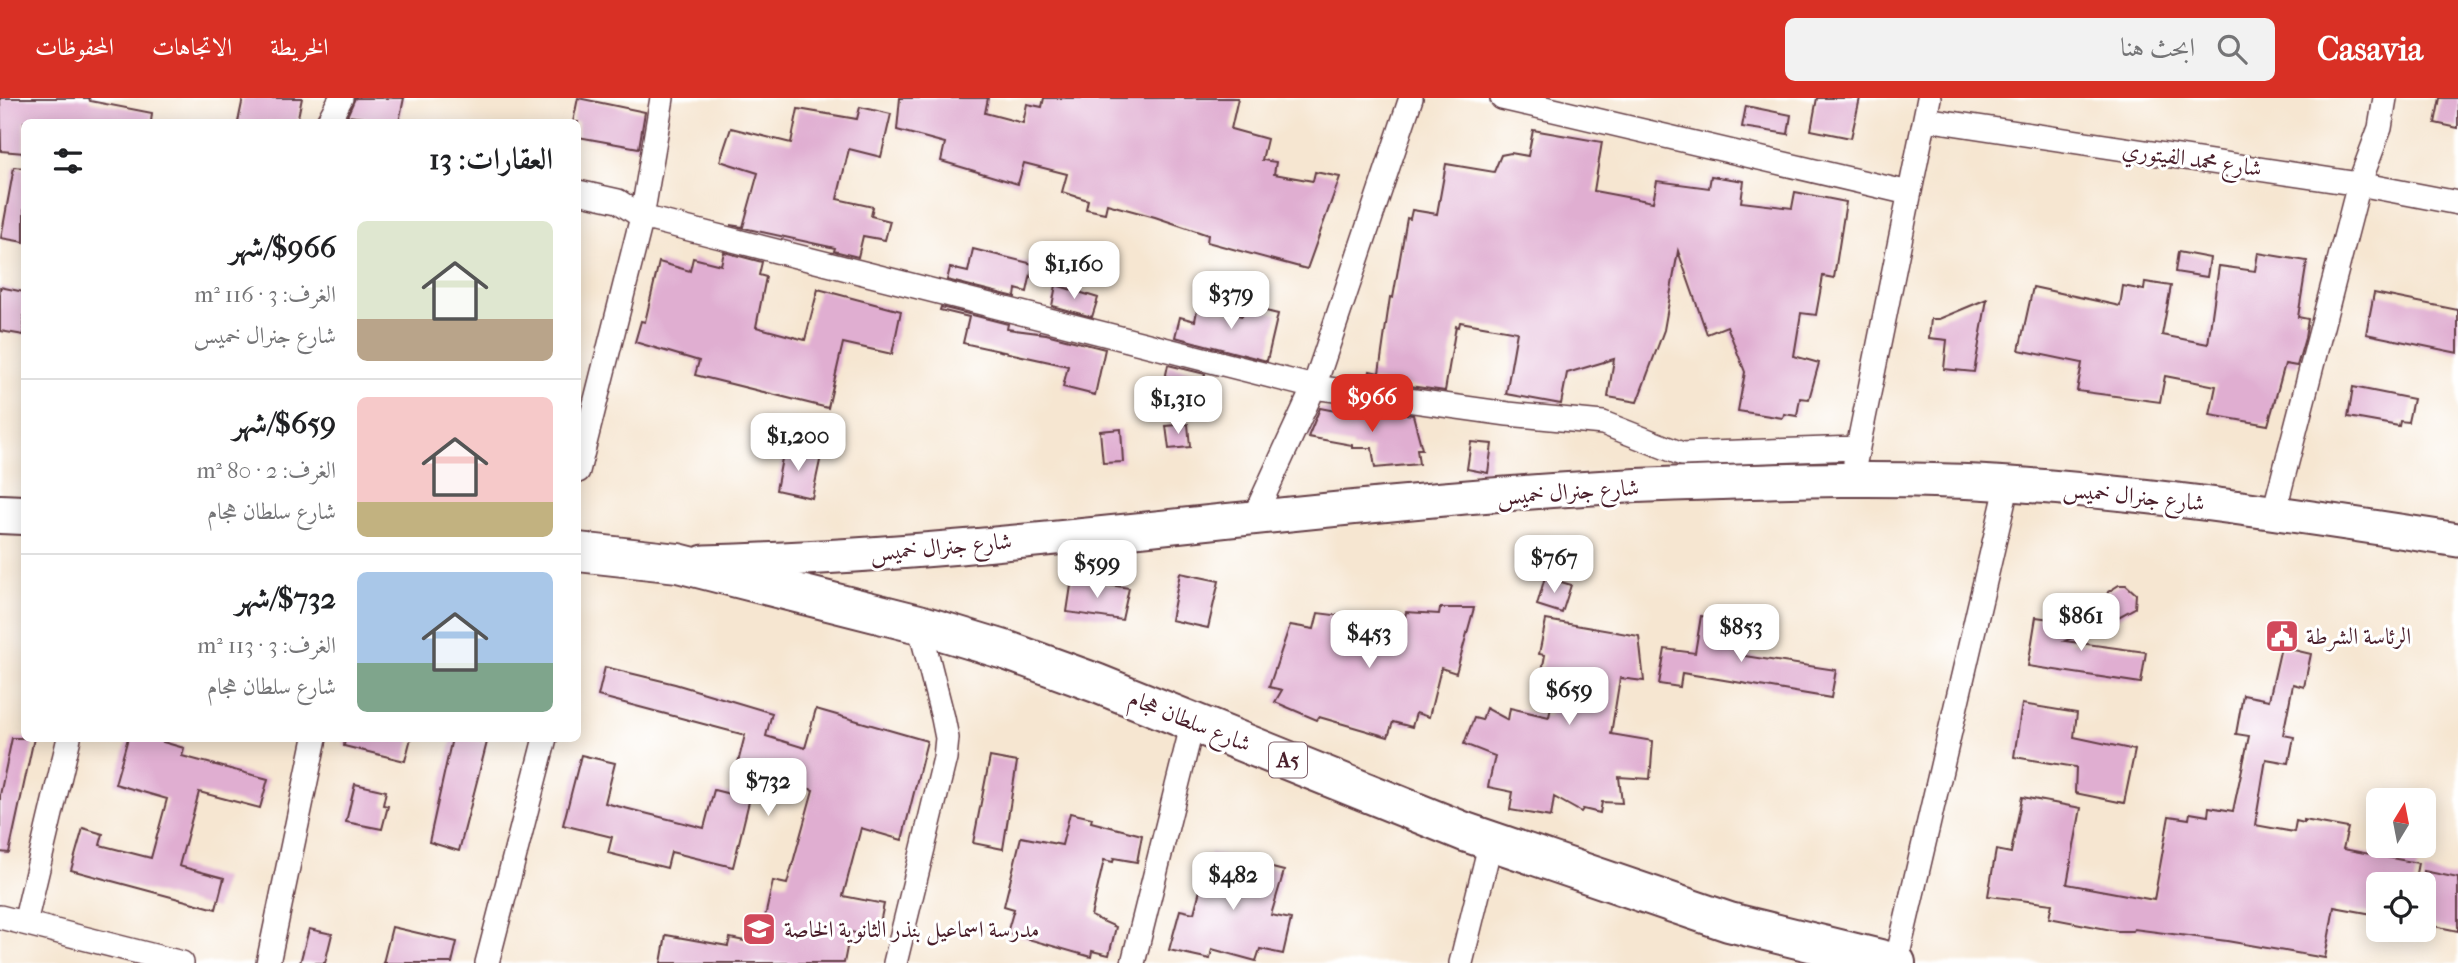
<!DOCTYPE html>
<html lang="ar">
<head>
<meta charset="utf-8">
<style>
  :root { --surface:#fff; --page:#f2f2f2; --text:#202124; --muted:#757577; --line:#e0e0e0; --accent:#d93025 }
  body { margin:0; font-family:"IM FELL French Canon",Amiri,serif; background:var(--page); color:var(--text); direction:rtl; height:100vh; display:flex; flex-direction:column; font-size:26px; white-space:nowrap }
  * { box-sizing:border-box; margin:0 }
  p { font-size:23px; color:var(--muted) }
  .icon { flex:none; width:38px; height:38px; fill:none; stroke:currentColor; stroke-width:2; stroke-linecap:round; stroke-linejoin:round }
  .map { position:relative; flex:1; overflow:hidden; direction:ltr }
  .panel { position:absolute; left:21px; top:21px; width:560px; height:623px; display:flex; flex-direction:column; background:var(--surface); border-radius:10px; box-shadow:0 4px 18px #0003; direction:rtl }
  .panel>* { flex:none }
  .needle { width:46px; rotate:10deg }
  .buttons { position:absolute; left:2366px; top:690px; display:grid; gap:14px }
  .buttons a { display:grid; place-items:center; width:70px; height:70px; border-radius:10px; background:var(--surface); box-shadow:0 4px 18px #0003; font-size:35px }
  .price { position:absolute; translate:-50% -60px; padding:0 16px; border-radius:14px; background:#fff; color:#222; font-size:23px; line-height:46px; filter:drop-shadow(0 2px 4px #0008) }
  .price::after { content:''; position:absolute; left:50%; top:42px; width:21px; height:16px; margin-left:-10px; background:inherit; clip-path:polygon(0 0,100% 0,50% 100%) }
  .price.on { background:var(--accent); color:#fff }
  ul { padding:0; list-style:none }
  li { display:flex; align-items:center; gap:21px; height:175px; padding:0 28px }
  li+li { border-top:2px solid var(--line) }
  li span { display:grid; place-items:center; flex:none; width:196px; height:140px; border-radius:10px; color:#555 }
  li>.icon { margin-inline-start:auto }
  span .icon { width:84px; height:84px; fill:#fffc; stroke-width:1 }
  li b { font-size:30px }
  h2 { display:flex; justify-content:space-between; align-items:center; height:84px; padding:0 28px; font-size:30px }
  header { display:flex; align-items:center; gap:42px; box-sizing:border-box; height:98px; padding:0 35px; background:var(--accent); color:#fff }
  header strong { font-size:33px }
  nav { display:flex; gap:38px; margin-inline-start:auto; font-size:24px }
  .search { width:490px; height:63px; background:var(--page); display:flex; align-items:center; gap:18px; box-sizing:border-box; padding:0 24px; border-radius:10px; color:var(--muted); font-size:26px }
  .map>svg:first-child { display:block }
</style>
</head>
<body>
<header>
<strong>Casavia</strong>
<div class="search"><svg class="icon" aria-label="search" viewBox="0 0 24 24"><circle cx="10" cy="10" r="6"/><path d="M15 15l6 6"/></svg>ابحث هنا</div>
<nav><a>الخريطة</a><a>الاتجاهات</a><a>المحفوظات</a></nav>
</header>
<div class="map">
<svg width="2458" height="865" viewBox="0 0 2458 865">
  <rect width="100%" height="100%" fill="#fff"/>
  <filter id="ink" filterUnits="userSpaceOnUse"><feTurbulence type="fractalNoise" baseFrequency=".0143" numOctaves="2"/><feDisplacementMap in="SourceGraphic" scale="14" xChannelSelector="R" yChannelSelector="G"/><feConvolveMatrix kernelMatrix="1 2 1 2 8 2 1 2 1" color-interpolation-filters="sRGB"/></filter>
  <filter id="wash" filterUnits="userSpaceOnUse"><feTurbulence type="fractalNoise" baseFrequency=".00686" numOctaves="4" result="noise"/><feDisplacementMap in="SourceGraphic" scale="28" xChannelSelector="R" yChannelSelector="G"/><feGaussianBlur stdDeviation="1.57" result="paint"/><feColorMatrix in="noise" values="0 0 0 0 0 0 0 0 0 0 0 0 0 0 0 0 0 1.4 0 .05"/><feComposite in="paint" operator="in"/></filter>
  <g filter="url(#wash)">
    <rect width="100%" height="100%" fill="#f6e6d1"/>
    <g id="blocks">
      <!-- building -->
      <path fill="#e0aed1" d="M 0,0 L 89,0 L 90,3 L 152,15 L 151,24 L 24,24 L 24,55 L 1,53 Z
        M 243,0 L 302,0 L 297,24 L 238,24 Z
        M 355,0 L 404,0 L 399,24 L 347,18 Z
        M 578,0 L 645,14 L 639,50 L 578,39 L 578,24 L 573,24 Z
        M 900,0 L 988,0 L 985,15 L 1023,25 L 1027,6 L 1042,9 L 1044,0 L 1238,0 L 1231,31 L 1267,41 L 1262,62 L 1276,64 L 1274,76 L 1313,83 L 1315,74 L 1340,79 L 1307,171 L 1207,144 L 1208,137 L 1155,119 L 1107,106 L 1105,115 L 1086,111 L 1088,102 L 1062,94 L 1067,76 L 1024,65 L 1018,86 L 941,63 L 945,45 L 897,32 Z
        M 1817,0 L 1860,0 L 1851,40 L 1811,32 Z
        M 2440,0 L 2458,0 L 2458,30 L 2435,25 Z
        M 1746,8 L 1791,17 L 1788,36 L 1742,29 Z
        M 860,9 L 891,16 L 881,59 L 849,51 L 837,101 L 873,109 L 871,118 L 890,123 L 885,142 L 863,138 L 858,159 L 834,153 L 835,150 L 730,127 L 743,129 L 758,75 L 720,63 L 731,30 L 791,45 L 798,11 L 857,21 Z
        M 1533,32 L 1602,44 L 1594,93 L 1653,104 L 1657,83 L 1709,90 L 1711,78 L 1744,83 L 1741,104 L 1792,110 L 1795,94 L 1846,104 L 1834,180 L 1823,178 L 1816,217 L 1801,215 L 1794,258 L 1819,265 L 1809,301 L 1800,300 L 1797,318 L 1784,316 L 1783,320 L 1738,313 L 1745,274 L 1727,228 L 1707,236 L 1678,153 L 1664,232 L 1637,304 L 1608,299 L 1614,261 L 1567,275 L 1561,306 L 1506,296 L 1517,234 L 1460,224 L 1459,229 L 1456,228 L 1445,293 L 1368,282 L 1370,273 L 1379,275 L 1390,199 L 1393,200 L 1407,120 L 1410,121 L 1412,112 L 1437,116 L 1446,66 L 1494,74 L 1501,57 L 1511,55 L 1528,58 Z
        M 14,69 L 24,70 L 24,144 L 1,140 Z
        M 973,151 L 1033,166 L 1027,194 L 1016,191 L 1015,199 L 947,182 L 950,170 L 968,174 Z
        M 724,154 L 762,164 L 759,177 L 766,179 L 756,229 L 805,242 L 818,191 L 901,213 L 892,256 L 843,245 L 828,310 L 695,277 L 699,263 L 635,244 L 641,223 L 645,224 L 659,164 L 690,173 L 693,160 L 721,167 Z
        M 2178,154 L 2210,160 L 2207,179 L 2175,174 Z
        M 2258,155 L 2307,163 L 2298,219 L 2308,221 L 2305,240 L 2297,268 L 2285,266 L 2268,327 L 2210,317 L 2216,288 L 2165,278 L 2160,304 L 2077,293 L 2082,265 L 2019,252 L 2033,189 L 2120,208 L 2123,188 L 2144,192 L 2145,184 L 2171,188 L 2162,237 L 2208,246 L 2219,168 L 2255,173 Z
        M 1056,187 L 1098,200 L 1092,219 L 1052,208 Z
        M 0,189 L 24,194 L 24,237 L 0,233 Z
        M 2374,195 L 2458,212 L 2458,255 L 2366,236 Z
        M 1987,201 L 1974,274 L 1944,271 L 1947,242 L 1929,240 L 1931,221 L 1939,221 Z
        M 1198,207 L 1242,218 L 1245,208 L 1278,216 L 1267,263 L 1175,239 L 1180,219 L 1195,223 Z
        M 941,209 L 1008,226 L 1007,231 L 1046,236 L 1105,251 L 1095,297 L 1063,289 L 1068,268 L 963,245 L 969,219 L 940,212 Z
        M 1168,267 L 1205,276 L 1200,297 L 1164,286 Z
        M 2353,289 L 2413,301 L 2408,324 L 2400,323 L 2399,328 L 2348,319 Z
        M 1320,310 L 1356,317 L 1362,316 L 1363,310 L 1413,317 L 1422,351 L 1417,351 L 1419,366 L 1375,370 L 1372,350 L 1352,350 L 1352,347 L 1308,339 Z
        M 1188,326 L 1190,349 L 1169,351 L 1166,328 Z
        M 1121,331 L 1123,364 L 1103,365 L 1100,333 Z
        M 1471,344 L 1492,346 L 1488,375 L 1467,371 Z
        M 784,350 L 821,358 L 812,400 L 776,392 Z
        M 1180,475 L 1219,483 L 1208,530 L 1171,522 Z
        M 1545,479 L 1571,487 L 1562,515 L 1537,507 Z
        M 1072,481 L 1129,490 L 1122,522 L 1067,514 Z
        M 2119,487 L 2126,487 L 2136,496 L 2135,510 L 2111,523 L 2106,501 L 2108,494 Z
        M 1440,510 L 1474,510 L 1456,575 L 1441,570 L 1429,619 L 1416,615 L 1412,629 L 1393,624 L 1388,639 L 1319,619 L 1317,622 L 1275,604 L 1282,592 L 1269,589 L 1290,527 L 1314,531 L 1318,515 L 1342,518 L 1339,537 L 1375,549 L 1378,541 L 1400,547 L 1406,514 L 1439,516 Z
        M 1701,518 L 1743,525 L 1738,557 L 1836,572 L 1831,600 L 1682,575 L 1680,589 L 1659,586 L 1665,551 L 1695,555 Z
        M 2036,519 L 2100,528 L 2065,543 L 2146,554 L 2141,585 L 2028,568 Z
        M 1546,522 L 1639,538 L 1644,583 L 1620,580 L 1611,636 L 1653,643 L 1650,681 L 1619,679 L 1622,705 L 1602,704 L 1600,715 L 1583,711 L 1581,714 L 1554,699 L 1551,719 L 1510,712 L 1513,694 L 1488,689 L 1495,658 L 1464,646 L 1474,620 L 1482,622 L 1486,610 L 1508,622 L 1510,610 L 1549,619 L 1557,576 L 1542,573 L 1545,557 L 1539,556 Z
        M 2281,549 L 2311,556 L 2304,589 L 2293,586 L 2283,637 L 2294,639 L 2289,665 L 2266,661 L 2255,727 L 2294,734 L 2296,723 L 2304,725 L 2304,722 L 2348,730 L 2343,751 L 2418,765 L 2414,786 L 2378,786 L 2378,817 L 2334,809 L 2325,860 L 2227,843 L 2134,831 L 2133,833 L 2117,833 L 2049,820 L 2052,806 L 1988,798 L 1996,752 L 2011,755 L 2022,699 L 2081,710 L 2067,786 L 2154,802 L 2169,718 L 2189,721 L 2190,715 L 2208,718 L 2209,709 L 2233,713 L 2249,638 L 2236,636 L 2243,597 L 2269,602 Z
        M 605,569 L 675,586 L 772,615 L 766,638 L 805,650 L 816,611 L 927,643 L 902,742 L 861,730 L 843,798 L 884,806 L 877,839 L 850,834 L 844,865 L 661,865 L 666,837 L 728,848 L 730,840 L 759,846 L 773,783 L 787,786 L 813,692 L 756,675 L 733,769 L 671,754 L 667,770 L 608,755 L 612,739 L 563,727 L 581,657 L 615,665 L 605,705 L 704,730 L 714,692 L 730,696 L 745,637 L 598,598 Z
        M 2022,606 L 2077,615 L 2074,639 L 2135,652 L 2124,705 L 2075,695 L 2076,669 L 2014,659 Z
        M 12,640 L 34,640 L 9,755 L 0,754 L 0,697 Z
        M 128,640 L 164,640 L 163,644 L 184,650 L 182,658 L 268,681 L 260,710 L 199,694 L 179,768 L 224,780 L 216,811 L 71,772 L 83,730 L 103,736 L 100,747 L 151,760 L 167,701 L 115,686 Z
        M 345,640 L 411,640 L 405,663 L 344,648 Z
        M 452,640 L 487,644 L 459,753 L 429,744 Z
        M 990,659 L 1017,664 L 1003,751 L 973,745 Z
        M 355,686 L 386,693 L 383,707 L 388,708 L 382,731 L 346,724 Z
        M 1070,715 L 1092,720 L 1091,724 L 1142,737 L 1137,764 L 1114,760 L 1113,764 L 1104,762 L 1091,818 L 1116,829 L 1109,857 L 1092,853 L 1091,859 L 1007,835 L 1014,811 L 1004,808 L 1021,739 L 1062,747 Z
        M 1210,754 L 1284,773 L 1271,817 L 1291,821 L 1283,856 L 1260,851 L 1256,863 L 1212,851 L 1210,861 L 1169,852 L 1180,812 L 1194,815 Z
        M 2424,773 L 2458,780 L 2458,833 L 2424,826 Z
        M 392,829 L 457,844 L 452,865 L 383,865 Z
        M 309,831 L 332,836 L 325,865 L 300,865 Z"/>
    </g>
  </g>
  <g filter="url(#ink)">
    <use href="#blocks" fill-opacity="0" stroke="#643d44" stroke-width="2"/>
    <g fill="none" stroke-linecap="round" stroke-linejoin="round">
      <!-- minor casing -->
      <g stroke="#643d44" stroke-width="26">
        <path id="minor" d="M 1502,0 L 1909,95
          M 1925,21 L 2359,86 L 2458,105
          M 328,24 L 341,0
          M 578,94 L 618,103 L 642,119 L 1314,289 L 1508,316 L 1603,325 L 1682,356 L 1856,350
          M 1855,364 L 1929,0
          M 578,373 L 642,119 L 662,0
          M 2274,414 L 2359,86 L 2380,30 L 2385,0
          M 1254,419 L 1314,289 L 1411,0
          M 0,819 L 182,865
          M 25,825 L 69,640
          M 268,865 L 315,640
          M 487,865 L 545,640
          M 895,865 L 945,660 L 947,640 L 943,620 L 919,526
          M 1133,865 L 1193,624
          M 1461,865 L 1491,743
          M 1896,865 L 2008,385"/>
      </g>
      <!-- secondary casing -->
      <g stroke="#643d44" stroke-width="37">
        <path id="secondary" d="M 704,464 C 1028,456 1350,398 1674,386 C 1785,382 1899,378 2010,386 C 2160,396 2309,419 2458,442"/>
      </g>
      <!-- trunk casing -->
      <g stroke="#643d44" stroke-width="42">
        <path id="trunk" d="M 0,416 L 24,417
          M 578,454 L 678,465 L 919,526 L 1008,553 L 1096,585 L 1465,734 L 1729,824 L 1896,865"/>
      </g>
      <!-- minor -->
      <use href="#minor" stroke="#fff" stroke-width="23"/>
      <!-- secondary -->
      <use href="#secondary" stroke="#fff" stroke-width="33"/>
      <!-- trunk -->
      <use href="#trunk" stroke="#fff" stroke-width="38"/>
    </g>
  </g>
  <!-- icons -->
  <defs>
    <g id="civic-square" transform="scale(1.75)"><rect x="-9" y="-9" width="18" height="18" rx="4" fill="#d1495b" stroke="#fff"/><path d="M-.6-6.5H3V-4.5H.6V-3L4-1V1h2V6H-6V1h2V-1L-.6-3ZM-1.2 2.5V6h2.4V2.5Z" fill="#fff"/></g>
    <g id="school-square" transform="scale(1.75)"><rect x="-9" y="-9" width="18" height="18" rx="4" fill="#d1495b" stroke="#fff"/><path d="M0-5L7-2L0 1L-7-2ZM-4 1L0 2.5L4 1V4Q0 6-4 4Z" fill="#fff"/></g>
  </defs>
  <g fill-rule="evenodd">
    <use href="#civic-square" x="2282" y="538"/>
    <use href="#school-square" x="759" y="831"/>
  </g>
  <g text-anchor="middle" dominant-baseline="central" stroke-width="6" stroke-linejoin="round" paint-order="stroke">
    <!-- shield labels -->
    <rect fill="#fff" stroke="#80626b" stroke-width="2" x="1269" y="644.5" width="38" height="35" rx="5"/>
    <g font-size="21" font-weight="bold" fill="#4a1f2b">
      <text x="1288" y="662">A5</text>
    </g>
    <!-- street labels -->
    <g font-size="23" fill="#4a1f2b" stroke="#fff">
      <text transform="translate(2192 61) rotate(8)">شارع محمد الفيتوري</text>
      <text transform="translate(1568 394) rotate(-4)">شارع جنرال خميس</text>
      <text transform="translate(2134 398) rotate(6)">شارع جنرال خميس</text>
      <text transform="translate(941 449) rotate(-5)">شارع جنرال خميس</text>
      <text transform="translate(1190 623) rotate(22)">شارع سلطان هجام</text>
    </g>
    <!-- poi labels -->
    <g font-size="23" fill="#4a1f2b" stroke="#fff" text-anchor="start">
      <text x="2306" y="538">الرئاسة الشرطة</text>
      <text x="784" y="831">مدرسة اسماعيل بنذر الثانوية الخاصة</text>
    </g>
  </g>
</svg>
<div class="buttons">
<a><svg class="needle" viewBox="-14 -14 28 28"><path d="M0-13l5 13h-10z" fill="#e53935"/><path d="M0 13l5-13h-10z" fill="#757577"/></svg></a>
<a><svg class="icon" aria-label="locate" viewBox="0 0 24 24"><circle cx="12" cy="12" r="6"/><path d="M12 2v4M12 18v4M2 12h4M18 12h4"/></svg></a>
</div>
<b class="price" style="left:1074px;top:203px">$1,160</b>
<b class="price" style="left:1231px;top:233px">$379</b>
<b class="price on" style="left:1372px;top:336px">$966</b>
<b class="price" style="left:1178px;top:338px">$1,310</b>
<b class="price" style="left:798px;top:375px">$1,200</b>
<b class="price" style="left:1554px;top:497px">$767</b>
<b class="price" style="left:1097px;top:502px">$599</b>
<b class="price" style="left:2081px;top:555px">$861</b>
<b class="price" style="left:1741px;top:566px">$853</b>
<b class="price" style="left:1369px;top:572px">$453</b>
<b class="price" style="left:1569px;top:629px">$659</b>
<b class="price" style="left:768px;top:720px">$732</b>
<b class="price" style="left:1233px;top:814px">$482</b>
<section class="panel">
<h2>العقارات: 13<svg class="icon" aria-label="filters" viewBox="0 0 24 24"><path d="M4 7h16M4 17h16"/><circle cx="9" cy="7" r="2"/><circle cx="15" cy="17" r="2"/></svg></h2>
<ul>
<li><span style="background:linear-gradient(#dfe7d0 70%,#b9a48a 0)"><svg class="icon" aria-label="home" viewBox="0 0 24 24"><path d="M3 11l9-7 9 7M6 9v11h12V9"/></svg></span><div><b>$966/شهر</b><p>الغرف: 3 · 116 m²</p><p>شارع جنرال خميس</p></div></li>
<li><span style="background:linear-gradient(#f6c9c9 75%,#c2b280 0)"><svg class="icon" aria-label="home" viewBox="0 0 24 24"><path d="M3 11l9-7 9 7M6 9v11h12V9"/></svg></span><div><b>$659/شهر</b><p>الغرف: 2 · 80 m²</p><p>شارع سلطان هجام</p></div></li>
<li><span style="background:linear-gradient(#a9c7e8 65%,#7fa58c 0)"><svg class="icon" aria-label="home" viewBox="0 0 24 24"><path d="M3 11l9-7 9 7M6 9v11h12V9"/></svg></span><div><b>$732/شهر</b><p>الغرف: 3 · 113 m²</p><p>شارع سلطان هجام</p></div></li>
</ul>
</section>
</div>
</body>
</html>
